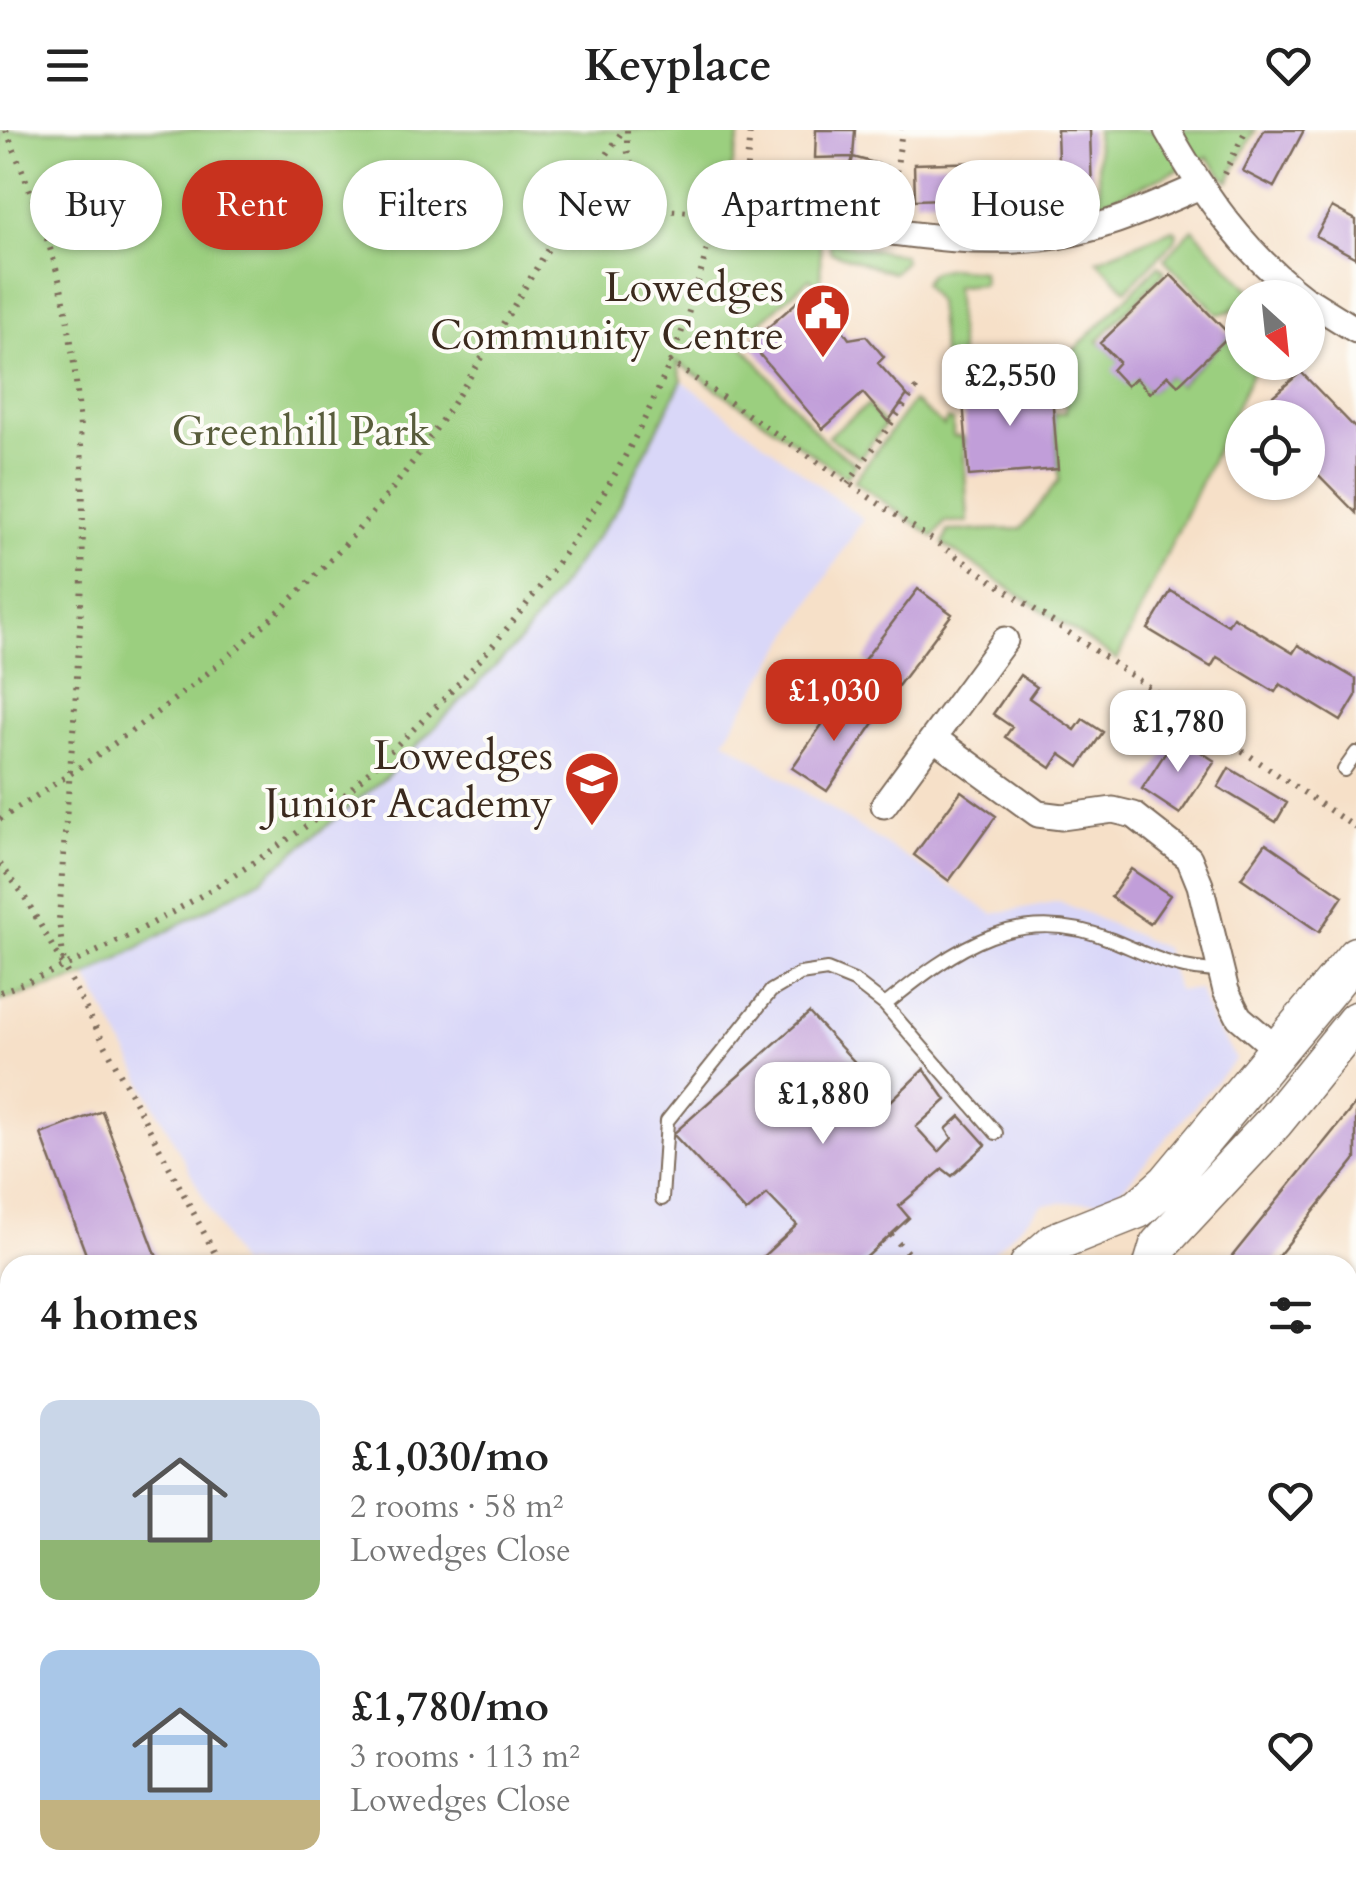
<!DOCTYPE html>
<html lang="en">
<head>
<meta charset="utf-8">
<style>
  :root { --surface:#fff; --page:#f2f2f2; --text:#222; --muted:#767676; --accent:#c8321e }
  body { margin:0; font-family:Cardo,serif; background:var(--page); color:var(--text); height:100vh; display:flex; flex-direction:column; font-size:38px; white-space:nowrap }
  * { box-sizing:border-box; margin:0 }
  p { font-size:32px; color:var(--muted) }
  .icon { flex:none; width:55px; height:55px; fill:none; stroke:currentColor; stroke-width:2; stroke-linecap:round; stroke-linejoin:round }
  .map { position:relative; flex:1; overflow:hidden }
  .drawer { position:absolute; left:0px; top:1125px; width:1358px; height:640px; display:flex; flex-direction:column; background:var(--surface); border-radius:30px 30px 0 0; box-shadow:0 2px 8px #0004 }
  .drawer>* { flex:none }
  .banner { position:absolute; left:30px; top:30px; width:1298px; height:90px; display:flex; gap:20px }
  .needle { width:65px; rotate:153deg }
  .buttons { position:absolute; left:1225px; top:150px; display:grid; gap:20px }
  .buttons a { display:grid; place-items:center; width:100px; height:100px; border-radius:50%; background:var(--surface); box-shadow:0 2px 8px #0004; font-size:50px }
  .price { position:absolute; translate:-50% -85px; padding:0 22px; border-radius:20px; background:#fff; color:#222; font-size:32px; line-height:65px; filter:drop-shadow(0 2px 5px #0008) }
  .price::after { content:''; position:absolute; left:50%; top:60px; width:30px; height:22px; margin-left:-15px; background:inherit; clip-path:polygon(0 0,100% 0,50% 100%) }
  .price.on { background:var(--accent); color:#fff }
  ul { padding:0; list-style:none }
  li { display:flex; align-items:center; gap:30px; height:250px; padding:0 40px }
  li span { display:grid; place-items:center; flex:none; width:280px; height:200px; border-radius:20px; color:#555 }
  li>.icon { margin-inline-start:auto }
  span .icon { width:120px; height:120px; fill:#fffc; stroke-width:1 }
  li b { font-size:42px }
  h2 { display:flex; justify-content:space-between; align-items:center; height:120px; padding:0 40px; font-size:42px }
  .chip { padding:0 35px; border-radius:45px; background:var(--surface); box-shadow:0 2px 8px #0004; font-size:35px; line-height:90px }
  .chip.on { background:var(--accent); color:#fff }
  header { display:flex; justify-content:space-between; align-items:center; height:130px; padding:0 40px; background:var(--surface); font-size:45px; font-weight:800 }
  .map>svg:first-child { display:block }
</style>
</head>
<body>
<header><svg class="icon" aria-label="menu" viewBox="0 0 24 24"><path d="M4 6h16M4 12h16M4 18h16"/></svg>Keyplace<svg class="icon" aria-label="heart" viewBox="0 0 24 24"><path d="M12 20l-8-8c-3-5 5-10 8-4 3-6 11-1 8 4z"/></svg></header>
<div class="map">
<svg width="1356" height="1765" viewBox="0 0 1356 1765">
  <rect width="100%" height="100%" fill="#fdfcf7"/>
  <filter id="ink" filterUnits="userSpaceOnUse"><feTurbulence type="fractalNoise" baseFrequency=".01" numOctaves="2"/><feDisplacementMap in="SourceGraphic" scale="20" xChannelSelector="R" yChannelSelector="G"/><feConvolveMatrix kernelMatrix="1 2 1 2 8 2 1 2 1" color-interpolation-filters="sRGB"/></filter>
  <filter id="wash" filterUnits="userSpaceOnUse"><feTurbulence type="fractalNoise" baseFrequency=".0048" numOctaves="4" result="noise"/><feDisplacementMap in="SourceGraphic" scale="40" xChannelSelector="R" yChannelSelector="G"/><feGaussianBlur stdDeviation="2.25" result="paint"/><feColorMatrix in="noise" values="0 0 0 0 0 0 0 0 0 0 0 0 0 0 0 0 0 1.4 0 .05"/><feComposite in="paint" operator="in"/></filter>
  <g filter="url(#wash)">
    <rect width="100%" height="100%" fill="#f6e0c8"/>
    <!-- built -->
    <path fill="#d9d7f8" d="M 682,250 L 863,389 L 724,610 L 993,784 L 1059,771 L 1164,818 L 1177,860 L 1199,860 L 1211,891 L 1236,929 L 1112,1070 L 1043,1074 L 980,1135 L 239,1135 L 87,846 L 263,748 L 617,379 Z"/>
    <!-- green -->
    <path fill="#9bcf7f" stroke="#6b7c4e" stroke-width="2.5" d="M 0,0 L 741,0 L 712,122 L 738,111 L 820,111 L 821,160 L 810,148 L 739,211 L 824,311 L 856,334 L 846,347 L 677,232 L 682,250 L 617,379 L 521,510 L 386,647 L 263,748 L 87,846 L 0,871 Z
      M 1096,0 L 1255,0 L 1228,52 L 1207,27 L 1100,74 Z
      M 1173,99 L 1177,103 L 1175,110 L 1126,160 L 1097,130 Z
      M 1193,99 L 1252,162 L 1231,181 L 1218,184 L 1164,129 Z
      M 829,112 L 903,125 L 905,131 L 893,143 L 831,122 Z
      M 1159,135 L 1165,142 L 1098,210 L 1150,262 L 1168,245 L 1179,255 L 1238,197 L 1242,184 L 1242,232 L 1257,233 L 1117,530 L 943,414 L 948,401 L 1021,399 L 1059,350 L 1054,284 L 1066,282 L 1064,243 L 1057,237 Z
      M 949,138 L 982,141 L 983,154 L 955,156 L 961,239 L 944,241 L 937,172 L 923,153 L 932,142 Z
      M 913,271 L 944,296 L 947,289 L 953,291 L 953,306 L 963,307 L 968,392 L 945,392 L 934,407 L 854,351 Z
      M 868,275 L 885,295 L 860,328 L 828,306 Z
      M 1084,1117 L 1107,1121 L 1122,1135 L 1050,1135 Z
      M 991,1755 L 1119,1755 L 1126,1765 L 977,1765 Z"/>
    <g id="blocks">
      <!-- building -->
      <path fill="#c19ed9" d="M 816,0 L 855,0 L 853,27 L 815,28 Z
        M 1057,0 L 1090,0 L 1092,64 L 915,70 L 914,34 L 1058,30 Z
        M 1264,0 L 1304,0 L 1274,57 L 1243,41 Z
        M 853,27 L 886,36 L 878,62 L 846,53 Z
        M 1332,77 L 1356,90 L 1356,128 L 1316,106 Z
        M 1171,145 L 1230,205 L 1178,255 L 1168,245 L 1150,263 L 1136,248 L 1127,256 L 1112,240 L 1119,232 L 1100,213 Z
        M 813,158 L 849,209 L 866,206 L 884,227 L 878,233 L 907,265 L 888,292 L 863,263 L 823,299 L 750,213 Z
        M 1301,242 L 1356,299 L 1356,383 L 1308,334 L 1308,288 L 1262,288 L 1255,281 Z
        M 1051,252 L 1058,339 L 969,346 L 962,258 Z
        M 918,459 L 952,484 L 898,556 L 864,530 Z
        M 1171,461 L 1228,495 L 1233,487 L 1293,523 L 1298,515 L 1356,549 L 1356,566 L 1341,591 L 1280,554 L 1275,562 L 1217,527 L 1211,537 L 1148,499 Z
        M 1020,545 L 1037,557 L 1029,568 L 1075,600 L 1083,589 L 1103,602 L 1079,637 L 1060,624 L 1051,638 L 1005,607 L 1012,597 L 993,584 Z
        M 841,567 L 876,590 L 827,661 L 792,638 Z
        M 1176,606 L 1215,631 L 1180,684 L 1142,659 Z
        M 1229,638 L 1287,673 L 1276,692 L 1218,657 Z
        M 961,661 L 996,686 L 949,751 L 914,725 Z
        M 1266,713 L 1343,766 L 1319,802 L 1241,748 Z
        M 1131,739 L 1170,765 L 1150,794 L 1111,767 Z
        M 809,883 L 891,971 L 924,939 L 946,970 L 916,997 L 939,1022 L 952,1008 L 946,999 L 960,986 L 986,1015 L 952,1046 L 943,1039 L 899,1076 L 909,1088 L 858,1135 L 754,1135 L 797,1095 L 767,1064 L 746,1082 L 673,1004 Z
        M 1356,973 L 1356,1029 L 1271,1135 L 1225,1135 Z
        M 102,981 L 160,1135 L 90,1135 L 41,1004 Z
        M 10,1227 L 10,1287 L 0,1291 L 0,1232 Z
        M 1348,1305 L 1356,1314 L 1356,1326 L 1348,1335 Z
        M 0,1432 L 6,1432 L 10,1467 L 10,1490 L 0,1491 Z
        M 1356,1487 L 1356,1540 L 1348,1531 L 1348,1495 Z
        M 10,1498 L 10,1603 L 0,1605 L 0,1499 Z
        M 10,1636 L 10,1742 L 0,1744 L 0,1638 Z
        M 426,1755 L 473,1755 L 478,1765 L 421,1765 Z
        M 782,1755 L 839,1755 L 824,1765 L 767,1765 Z
        M 1162,1755 L 1202,1755 L 1210,1765 L 1170,1765 Z"/>
    </g>
  </g>
  <g filter="url(#ink)">
    <use href="#blocks" fill-opacity="0" stroke="#7c6a5a" stroke-width="2.5"/>
    <g fill="none" stroke-linecap="round" stroke-linejoin="round">
      <!-- lane casing -->
      <g stroke="#7c6a5a" stroke-width="16">
        <path id="lane" d="M 1344,640 L 1356,623
          M 885,875 C 956,817 1019,772 1112,810 C 1153,827 1175,840 1221,841
          M 662,1069 L 667,991 L 771,861 L 800,844 L 827,840 L 854,851 L 885,875 L 996,1003
          M 0,1350 L 10,1345"/>
      </g>
      <!-- street casing -->
      <g stroke="#7c6a5a" stroke-width="29">
        <path id="street" d="M 1167,0 C 1204,65 1244,123 1304,168
          M 715,85 C 825,83 931,120 1041,108 C 1098,102 1149,78 1200,56
          M 1308,170 L 1356,200
          M 935,609 L 1038,684 L 1062,687 L 1113,680 L 1134,685 L 1189,728 L 1200,755 L 1226,861 L 1239,887 L 1280,922
          M 884,675 L 1005,510
          M 1348,1438 L 1356,1430
          M 1348,1592 L 1356,1601
          M 549,1755 L 555,1765
          M 1049,1755 L 1057,1765
          M 938,1765 L 952,1755"/>
      </g>
      <!-- secondary casing -->
      <g stroke="#7c6a5a" stroke-width="41">
        <path id="secondary" d="M 1029,1135 L 1055,1112 L 1138,1079 L 1167,1053 L 1356,826
          M 1153,1135 L 1159,1115 L 1274,992 L 1356,891
          M 119,1765 L 149,1755
          M 234,1765 L 259,1755"/>
      </g>
      <!-- path -->
      <path stroke="#7c6a5a" stroke-width="6" stroke-dasharray="2.5 8" stroke-linecap="butt" d="M 6,0 C 27,51 57,128 66,181 C 102,383 71,587 59,790 L 64,836
        M 627,0 L 627,19 L 643,79
        M 1224,44 L 1246,0
        M 745,58 L 750,0
        M 892,73 L 902,0
        M 551,108 C 597,88 638,76 689,82
        M 669,231 L 1356,698
        M 848,354 L 920,253
        M 0,689 C 163,587 319,469 429,309 C 498,209 555,101 623,0
        M 0,734 L 23,764 L 65,839 L 221,1135
        M 0,862 C 111,822 222,759 317,688 C 341,671 362,647 384,627 C 534,490 663,310 709,110
        M 891,1105 L 919,1135
        M 1107,1755 L 1115,1765"/>
      <!-- lane -->
      <use href="#lane" stroke="#fff" stroke-width="12"/>
      <!-- street -->
      <use href="#street" stroke="#fff" stroke-width="25"/>
      <!-- secondary -->
      <use href="#secondary" stroke="#fff" stroke-width="38"/>
    </g>
  </g>
  <!-- icons -->
  <defs>
    <g id="civic-pin" transform="scale(2.875)"><path d="M0 17L-7.5 6A9.5 9.5 0 1 1 7.5 6Z" fill="#c8321e" stroke="#fdfcf7"/><path d="M-.6-6.5H3V-4.5H.6V-3L4-1V1h2V6H-6V1h2V-1L-.6-3ZM-1.2 2.5V6h2.4V2.5Z" fill="#fff"/></g>
    <g id="school-pin" transform="scale(2.875)"><path d="M0 17L-7.5 6A9.5 9.5 0 1 1 7.5 6Z" fill="#c8321e" stroke="#fdfcf7"/><path d="M0-5L7-2L0 1L-7-2ZM-4 1L0 2.5L4 1V4Q0 6-4 4Z" fill="#fff"/></g>
  </defs>
  <g fill-rule="evenodd">
    <use href="#civic-pin" x="823" y="181"/>
    <use href="#school-pin" x="592" y="649"/>
  </g>
  <g text-anchor="middle" dominant-baseline="central" stroke-width="8" stroke-linejoin="round" paint-order="stroke">
    <!-- poi labels -->
    <g font-size="42" fill="#3b2a1e" stroke="#fdfcf7" text-anchor="end">
      <text x="784" y="157">Lowedges<tspan x="784" dy="48">Community Centre</tspan></text>
      <text x="553" y="625">Lowedges<tspan x="553" dy="48">Junior Academy</tspan></text>
    </g>
    <!-- park labels -->
    <g font-size="42" fill="#585c3b" stroke="#fdfcf7">
      <text x="301" y="301">Greenhill Park</text>
    </g>
  </g>
</svg>
<div class="buttons">
<a><svg class="needle" viewBox="-14 -14 28 28"><path d="M0-13l5 13h-10z" fill="#e53935"/><path d="M0 13l5-13h-10z" fill="#767676"/></svg></a>
<a><svg class="icon" aria-label="locate" viewBox="0 0 24 24"><circle cx="12" cy="12" r="6"/><path d="M12 2v4M12 18v4M2 12h4M18 12h4"/></svg></a>
</div>
<b class="price" style="left:1010px;top:299px">£2,550</b>
<b class="price on" style="left:834px;top:614px">£1,030</b>
<b class="price" style="left:1178px;top:645px">£1,780</b>
<b class="price" style="left:823px;top:1017px">£1,880</b>
<div class="banner">
<a class="chip">Buy</a>
<a class="chip on">Rent</a>
<a class="chip">Filters</a>
<a class="chip">New</a>
<a class="chip">Apartment</a>
<a class="chip">House</a>
</div>
<section class="drawer">
<h2>4 homes<svg class="icon" aria-label="filters" viewBox="0 0 24 24"><path d="M4 7h16M4 17h16"/><circle cx="9" cy="7" r="2"/><circle cx="15" cy="17" r="2"/></svg></h2>
<ul>
<li><span style="background:linear-gradient(#c9d6e8 70%,#8fb573 0)"><svg class="icon" aria-label="home" viewBox="0 0 24 24"><path d="M3 11l9-7 9 7M6 9v11h12V9"/></svg></span><div><b>£1,030/mo</b><p>2 rooms · 58 m²</p><p>Lowedges Close</p></div><svg class="icon" aria-label="heart" viewBox="0 0 24 24"><path d="M12 20l-8-8c-3-5 5-10 8-4 3-6 11-1 8 4z"/></svg></li>
<li><span style="background:linear-gradient(#a9c7e8 75%,#c2b280 0)"><svg class="icon" aria-label="home" viewBox="0 0 24 24"><path d="M3 11l9-7 9 7M6 9v11h12V9"/></svg></span><div><b>£1,780/mo</b><p>3 rooms · 113 m²</p><p>Lowedges Close</p></div><svg class="icon" aria-label="heart" viewBox="0 0 24 24"><path d="M12 20l-8-8c-3-5 5-10 8-4 3-6 11-1 8 4z"/></svg></li>
</ul>
</section>
</div>
</body>
</html>
